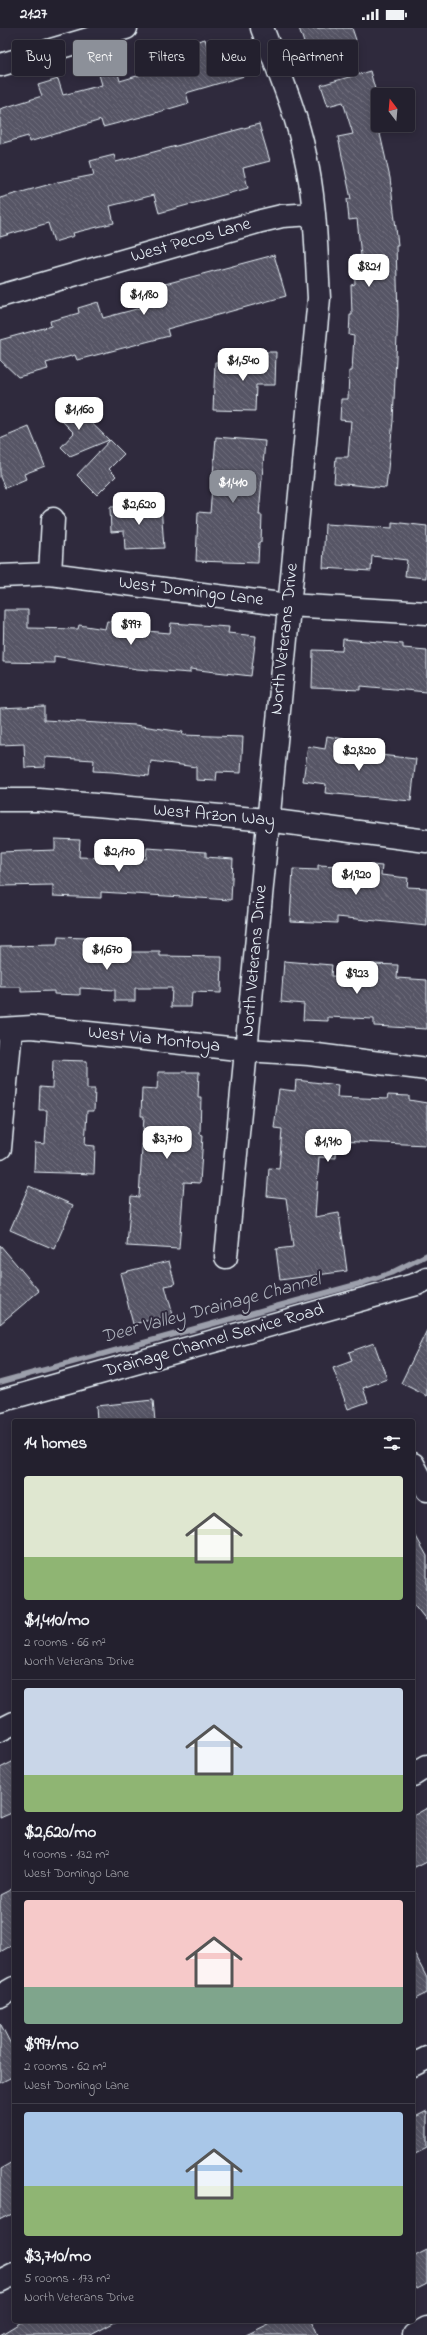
<!DOCTYPE html>
<html lang="en">
<head>
<meta charset="utf-8">
<style>
  :root { --surface:#23202e; --page:#2f2d3a; --text:#f1f3f6; --muted:#a3a3aa; --line:#403e4a; --accent:#8c9099 }
  body { margin:0; font-family:"Indie Flower",sans-serif; background:var(--page); color:var(--text); height:100vh; display:flex; flex-direction:column; font-size:15px; white-space:nowrap }
  * { box-sizing:border-box; margin:0 }
  p { font-size:13px; color:var(--muted) }
  .icon { flex:none; width:22px; height:22px; fill:none; stroke:currentColor; stroke-width:2; stroke-linecap:round; stroke-linejoin:round }
  .map { position:relative; flex:1; overflow:hidden }
  .details { position:absolute; left:12px; top:1391px; width:403px; height:904px; display:flex; flex-direction:column; background:var(--surface); border-radius:4px; box-shadow:0 2px 10px #0003,0 0 0 1px var(--line) }
  .details>* { flex:none }
  .guide { position:absolute; left:12px; top:12px; width:403px; height:36px; display:flex; gap:8px }
  .needle { width:26px; rotate:344deg }
  .fabs { position:absolute; left:371px; top:60px; display:grid; gap:8px }
  .fabs a { display:grid; place-items:center; width:44px; height:44px; border-radius:4px; background:var(--surface); box-shadow:0 2px 10px #0003,0 0 0 1px var(--line); font-size:20px }
  .price { position:absolute; translate:-50% -34px; padding:0 9px; border-radius:8px; background:#fff; color:#222; font-size:13px; line-height:26px; filter:drop-shadow(0 1px 2px #0008) }
  .price::after { content:''; position:absolute; left:50%; top:24px; width:12px; height:9px; margin-left:-6px; background:inherit; clip-path:polygon(0 0,100% 0,50% 100%) }
  .price.current { background:var(--accent); color:#fff }
  ul { padding:0; list-style:none }
  li { display:grid; align-content:center; gap:8px; height:212px; padding:0 12px }
  li+li { border-top:1px solid var(--line) }
  li span { display:grid; place-items:center; height:124px; border-radius:4px; color:#555 }
  li>.icon { margin-inline-start:auto }
  span .icon { width:72px; height:72px; fill:#fffc; stroke-width:1 }
  li b { font-size:17px }
  h2 { display:flex; justify-content:space-between; align-items:center; height:48px; padding:0 12px; font-size:17px }
  .tag { padding:0 14px; border-radius:4px; background:var(--surface); box-shadow:0 2px 10px #0003,0 0 0 1px var(--line); font-size:14px; line-height:36px }
  .tag.current { background:var(--accent); color:#fff }
  .status { display:flex; justify-content:space-between; align-items:center; height:28px; padding:0 20px; background:var(--surface); direction:ltr }
  .status svg { height:11px; fill:currentColor }
  .map>svg:first-child { display:block }
</style>
</head>
<body>
<div class="status"><b>21:27</b><svg viewBox="0 0 49 12"><path d="M0 12V9h3v3zM5 12V6h3v6zM10 12V3h3v9zM15 12V0h3v12zM26 1h20v11H26zM47 4h2v5h-2z"/></svg></div>
<div class="map">
<svg width="427" height="2307" viewBox="0 0 427 2307">
  <defs>
    <pattern id="building-back-hatch" width="6" height="6" patternUnits="userSpaceOnUse"><rect width="6" height="6" fill="#575565"/><path d="M-1 5l2 2M0 0l6 6M5-1l2 2" fill="none" stroke="#6f6e7c"/></pattern>
  </defs>
  <rect width="100%" height="100%" fill="#2f2a3d"/>
  <filter id="ink" filterUnits="userSpaceOnUse"><feTurbulence type="fractalNoise" baseFrequency=".025" numOctaves="2"/><feDisplacementMap in="SourceGraphic" scale="8" xChannelSelector="R" yChannelSelector="G"/><feConvolveMatrix kernelMatrix="1 2 1 2 8 2 1 2 1" color-interpolation-filters="sRGB"/></filter>
  <g filter="url(#ink)">
    <g fill="none" stroke-linecap="round" stroke-linejoin="round">
      <!-- stream -->
      <path stroke="#9c9fab" stroke-width="5.5" d="M 0,1354 L 362,1255 L 391,1245 L 427,1227"/>
    </g>
    <!-- building -->
    <path fill="url(#building-back-hatch)" stroke="#e8f1f8" d="M 299,0 L 352,0 L 356,12 L 309,29 Z
      M 205,11 L 209,24 L 235,17 L 244,48 L 186,65 L 189,75 L 145,88 L 103,99 L 101,92 L 29,114 L 28,108 L 0,116 L 0,81 L 42,68 L 38,57 L 58,51 L 63,67 L 102,57 L 98,43 L 116,38 L 120,53 L 157,42 L 152,25 Z
      M 370,43 L 378,72 L 378,97 L 390,150 L 398,217 L 396,217 L 398,287 L 393,393 L 386,460 L 334,455 L 336,429 L 348,429 L 351,393 L 340,392 L 341,371 L 348,371 L 349,343 L 352,343 L 354,308 L 349,307 L 350,287 L 352,287 L 351,257 L 355,256 L 354,228 L 361,228 L 357,191 L 349,192 L 347,171 L 351,171 L 338,109 L 353,106 L 343,74 L 328,78 L 321,57 Z
      M 259,96 L 270,133 L 243,140 L 248,160 L 159,185 L 154,167 L 110,178 L 114,195 L 73,205 L 74,208 L 54,214 L 48,195 L 0,209 L 0,170 L 58,154 L 94,147 L 90,133 L 114,127 L 116,134 Z
      M 274,227 L 286,268 L 167,301 L 169,308 L 77,332 L 75,327 L 46,335 L 48,341 L 18,349 L 0,332 L 0,312 L 51,298 L 50,293 L 79,285 L 78,280 L 98,274 L 103,290 L 140,280 L 135,264 Z
      M 253,324 L 276,324 L 275,357 L 256,357 L 255,383 L 213,382 L 215,334 L 252,335 Z
      M 69,373 L 109,412 L 70,428 L 61,419 L 74,405 L 56,387 Z
      M 29,399 L 45,438 L 24,446 L 26,451 L 5,460 L 0,449 L 0,411 Z
      M 216,409 L 265,413 L 259,487 L 262,487 L 261,514 L 259,514 L 258,535 L 196,533 L 198,484 L 210,485 Z
      M 110,412 L 124,426 L 109,441 L 116,448 L 97,467 L 77,447 Z
      M 161,477 L 164,520 L 125,522 L 124,503 L 111,504 L 110,479 Z
      M 392,494 L 427,498 L 426,550 L 405,548 L 407,532 L 372,528 L 371,543 L 323,540 L 325,496 L 392,500 Z
      M 4,582 L 28,582 L 28,600 L 78,601 L 79,597 L 105,601 L 107,593 L 124,595 L 123,601 L 170,605 L 171,595 L 229,599 L 228,605 L 256,608 L 251,648 L 190,641 L 190,645 L 137,641 L 54,628 L 54,635 L 3,634 Z
      M 343,611 L 403,616 L 403,620 L 427,622 L 427,664 L 361,658 L 361,662 L 312,660 L 313,622 L 342,623 Z
      M 44,678 L 44,692 L 135,697 L 183,704 L 182,707 L 243,709 L 241,745 L 217,744 L 216,753 L 196,752 L 196,739 L 151,733 L 149,748 L 113,744 L 93,743 L 94,732 L 45,729 L 45,739 L 25,740 L 24,716 L 0,717 L 0,680 Z
      M 327,708 L 355,713 L 353,724 L 416,731 L 411,773 L 325,765 L 326,756 L 303,753 L 308,718 L 325,721 Z
      M 55,811 L 80,812 L 79,829 L 146,831 L 147,820 L 206,824 L 206,829 L 233,831 L 231,872 L 101,864 L 101,870 L 53,868 L 53,857 L 0,858 L 0,824 L 55,822 Z
      M 360,836 L 382,838 L 381,847 L 408,850 L 407,859 L 427,860 L 427,898 L 337,889 L 337,895 L 290,893 L 293,841 L 318,842 L 318,837 L 360,839 Z
      M 58,909 L 87,910 L 86,924 L 115,926 L 115,924 L 160,924 L 160,928 L 222,929 L 221,965 L 192,964 L 191,979 L 171,979 L 172,960 L 135,960 L 135,973 L 115,973 L 115,962 L 80,960 L 80,967 L 54,966 L 54,963 L 21,964 L 21,959 L 0,959 L 0,918 L 57,917 Z
      M 284,933 L 332,937 L 331,948 L 371,950 L 372,936 L 398,937 L 397,950 L 427,952 L 427,1001 L 374,998 L 374,991 L 328,989 L 328,993 L 303,992 L 304,976 L 281,974 Z
      M 53,1032 L 87,1033 L 87,1061 L 95,1061 L 94,1083 L 87,1083 L 85,1117 L 95,1118 L 94,1146 L 34,1144 L 35,1115 L 45,1116 L 47,1082 L 39,1082 L 40,1059 L 52,1060 Z
      M 158,1044 L 199,1044 L 198,1069 L 201,1069 L 200,1106 L 203,1107 L 200,1155 L 184,1154 L 179,1221 L 127,1218 L 131,1168 L 139,1169 L 144,1088 L 141,1088 L 142,1060 L 157,1061 Z
      M 296,1052 L 338,1057 L 337,1069 L 387,1071 L 388,1067 L 409,1068 L 409,1072 L 427,1075 L 427,1117 L 337,1113 L 336,1130 L 319,1129 L 315,1189 L 339,1185 L 347,1243 L 280,1252 L 276,1221 L 293,1219 L 286,1170 L 267,1168 L 269,1140 L 279,1141 L 282,1101 L 274,1100 L 279,1061 L 295,1063 Z
      M 29,1158 L 73,1177 L 54,1221 L 10,1202 Z
      M 0,1217 L 39,1263 L 0,1296 Z
      M 169,1233 L 175,1256 L 165,1258 L 173,1287 L 133,1296 L 120,1245 Z
      M 427,1302 L 427,1368 L 401,1355 Z
      M 374,1315 L 387,1351 L 363,1360 L 368,1374 L 348,1381 L 333,1340 L 352,1333 L 349,1324 Z
      M 153,1372 L 155,1393 L 97,1393 L 96,1378 Z
      M 413,1503 L 427,1528 L 427,1593 L 413,1575 Z
      M 14,1733 L 14,1784 L 0,1790 L 0,1740 Z
      M 427,1780 L 427,1833 L 413,1840 L 413,1788 Z
      M 14,1860 L 14,1916 L 0,1924 L 0,1867 Z
      M 413,1923 L 427,1950 L 427,1965 L 413,1972 Z
      M 0,1995 L 14,2022 L 14,2048 L 0,2055 Z
      M 427,2083 L 427,2120 L 413,2127 L 413,2090 Z
      M 14,2133 L 14,2185 L 0,2192 L 0,2141 Z
      M 427,2222 L 427,2256 L 417,2261 L 413,2253 L 413,2229 Z
      M 23,2293 L 117,2293 L 91,2307 L 0,2307 Z
      M 275,2293 L 312,2293 L 318,2307 L 246,2307 Z"/>
    <g fill="none" stroke-linecap="round" stroke-linejoin="round">
      <!-- minor casing -->
      <g stroke="#e8f1f8" stroke-width="25">
        <path id="minor" d="M 0,37 L 126,0
          M 0,268 L 261,193 L 282,188 L 313,186
          M 50,546 L 53,491
          M 0,548 L 50,546 L 288,577 L 427,585
          M 0,772 L 39,772 L 267,792 L 427,813
          M 0,1001 L 32,999 L 247,1022 L 309,1026 L 427,1041
          M 0,1120 L 11,1001
          M 226,1229 L 319,270 C 316,223 316,173 305,127 C 296,83 278,42 262,0
          M 0,1373 L 417,1256 L 427,1251
          M 413,1436 L 427,1462
          M 0,1702 L 14,1695
          M 413,1747 L 427,1738
          M 0,1968 L 14,1960
          M 413,2037 L 427,2030
          M 0,2253 L 14,2246
          M 414,2307 L 427,2300"/>
      </g>
      <!-- minor -->
      <use href="#minor" stroke="#2f2a3d" stroke-width="22"/>
    </g>
  </g>
  <g text-anchor="middle" dominant-baseline="central" stroke-width="4" stroke-linejoin="round" paint-order="stroke">
    <!-- street labels -->
    <g font-size="18" fill="#e8f1f8" stroke="#2f2a3d">
      <text transform="translate(191 213) rotate(-16)">West Pecos Lane</text>
      <text transform="translate(191 564) rotate(7)">West Domingo Lane</text>
      <text transform="translate(285 611) rotate(-84)">North Veterans Drive</text>
      <text transform="translate(214 788) rotate(5)">West Arzon Way</text>
      <text transform="translate(255 933) rotate(-85)">North Veterans Drive</text>
      <text transform="translate(154 1012) rotate(6)">West Via Montoya</text>
      <text transform="translate(214 1313) rotate(-16)">Drainage Channel Service Road</text>
    </g>
    <!-- water labels -->
    <g font-size="19" font-style="italic" fill="#afb4be" stroke="#2f2a3d">
      <text transform="translate(211 1281) rotate(-15)">Deer Valley Drainage Channel</text>
    </g>
  </g>
</svg>
<div class="fabs">
<a><svg class="needle" viewBox="-14 -14 28 28"><path d="M0-13l5 13h-10z" fill="#e53935"/><path d="M0 13l5-13h-10z" fill="#a3a3aa"/></svg></a>
</div>
<b class="price" style="left:369px;top:260px">$821</b>
<b class="price" style="left:144px;top:288px">$1,180</b>
<b class="price" style="left:243px;top:354px">$1,540</b>
<b class="price" style="left:79px;top:403px">$1,160</b>
<b class="price current" style="left:233px;top:476px">$1,410</b>
<b class="price" style="left:139px;top:498px">$2,620</b>
<b class="price" style="left:131px;top:618px">$997</b>
<b class="price" style="left:359px;top:744px">$2,820</b>
<b class="price" style="left:119px;top:845px">$2,170</b>
<b class="price" style="left:356px;top:868px">$1,920</b>
<b class="price" style="left:107px;top:943px">$1,670</b>
<b class="price" style="left:357px;top:967px">$923</b>
<b class="price" style="left:167px;top:1132px">$3,710</b>
<b class="price" style="left:328px;top:1135px">$1,910</b>
<div class="guide">
<a class="tag">Buy</a>
<a class="tag current">Rent</a>
<a class="tag">Filters</a>
<a class="tag">New</a>
<a class="tag">Apartment</a>
</div>
<section class="details">
<h2>14 homes<svg class="icon" aria-label="filters" viewBox="0 0 24 24"><path d="M4 7h16M4 17h16"/><circle cx="9" cy="7" r="2"/><circle cx="15" cy="17" r="2"/></svg></h2>
<ul>
<li><span style="background:linear-gradient(#dfe7d0 65%,#8fb573 0)"><svg class="icon" aria-label="home" viewBox="0 0 24 24"><path d="M3 11l9-7 9 7M6 9v11h12V9"/></svg></span><div><b>$1,410/mo</b><p>2 rooms · 66 m²</p><p>North Veterans Drive</p></div></li>
<li><span style="background:linear-gradient(#c9d6e8 70%,#8fb573 0)"><svg class="icon" aria-label="home" viewBox="0 0 24 24"><path d="M3 11l9-7 9 7M6 9v11h12V9"/></svg></span><div><b>$2,620/mo</b><p>4 rooms · 132 m²</p><p>West Domingo Lane</p></div></li>
<li><span style="background:linear-gradient(#f6c9c9 70%,#7fa58c 0)"><svg class="icon" aria-label="home" viewBox="0 0 24 24"><path d="M3 11l9-7 9 7M6 9v11h12V9"/></svg></span><div><b>$997/mo</b><p>2 rooms · 62 m²</p><p>West Domingo Lane</p></div></li>
<li><span style="background:linear-gradient(#a9c7e8 60%,#8fb573 0)"><svg class="icon" aria-label="home" viewBox="0 0 24 24"><path d="M3 11l9-7 9 7M6 9v11h12V9"/></svg></span><div><b>$3,710/mo</b><p>5 rooms · 173 m²</p><p>North Veterans Drive</p></div></li>
</ul>
</section>
</div>
</body>
</html>
